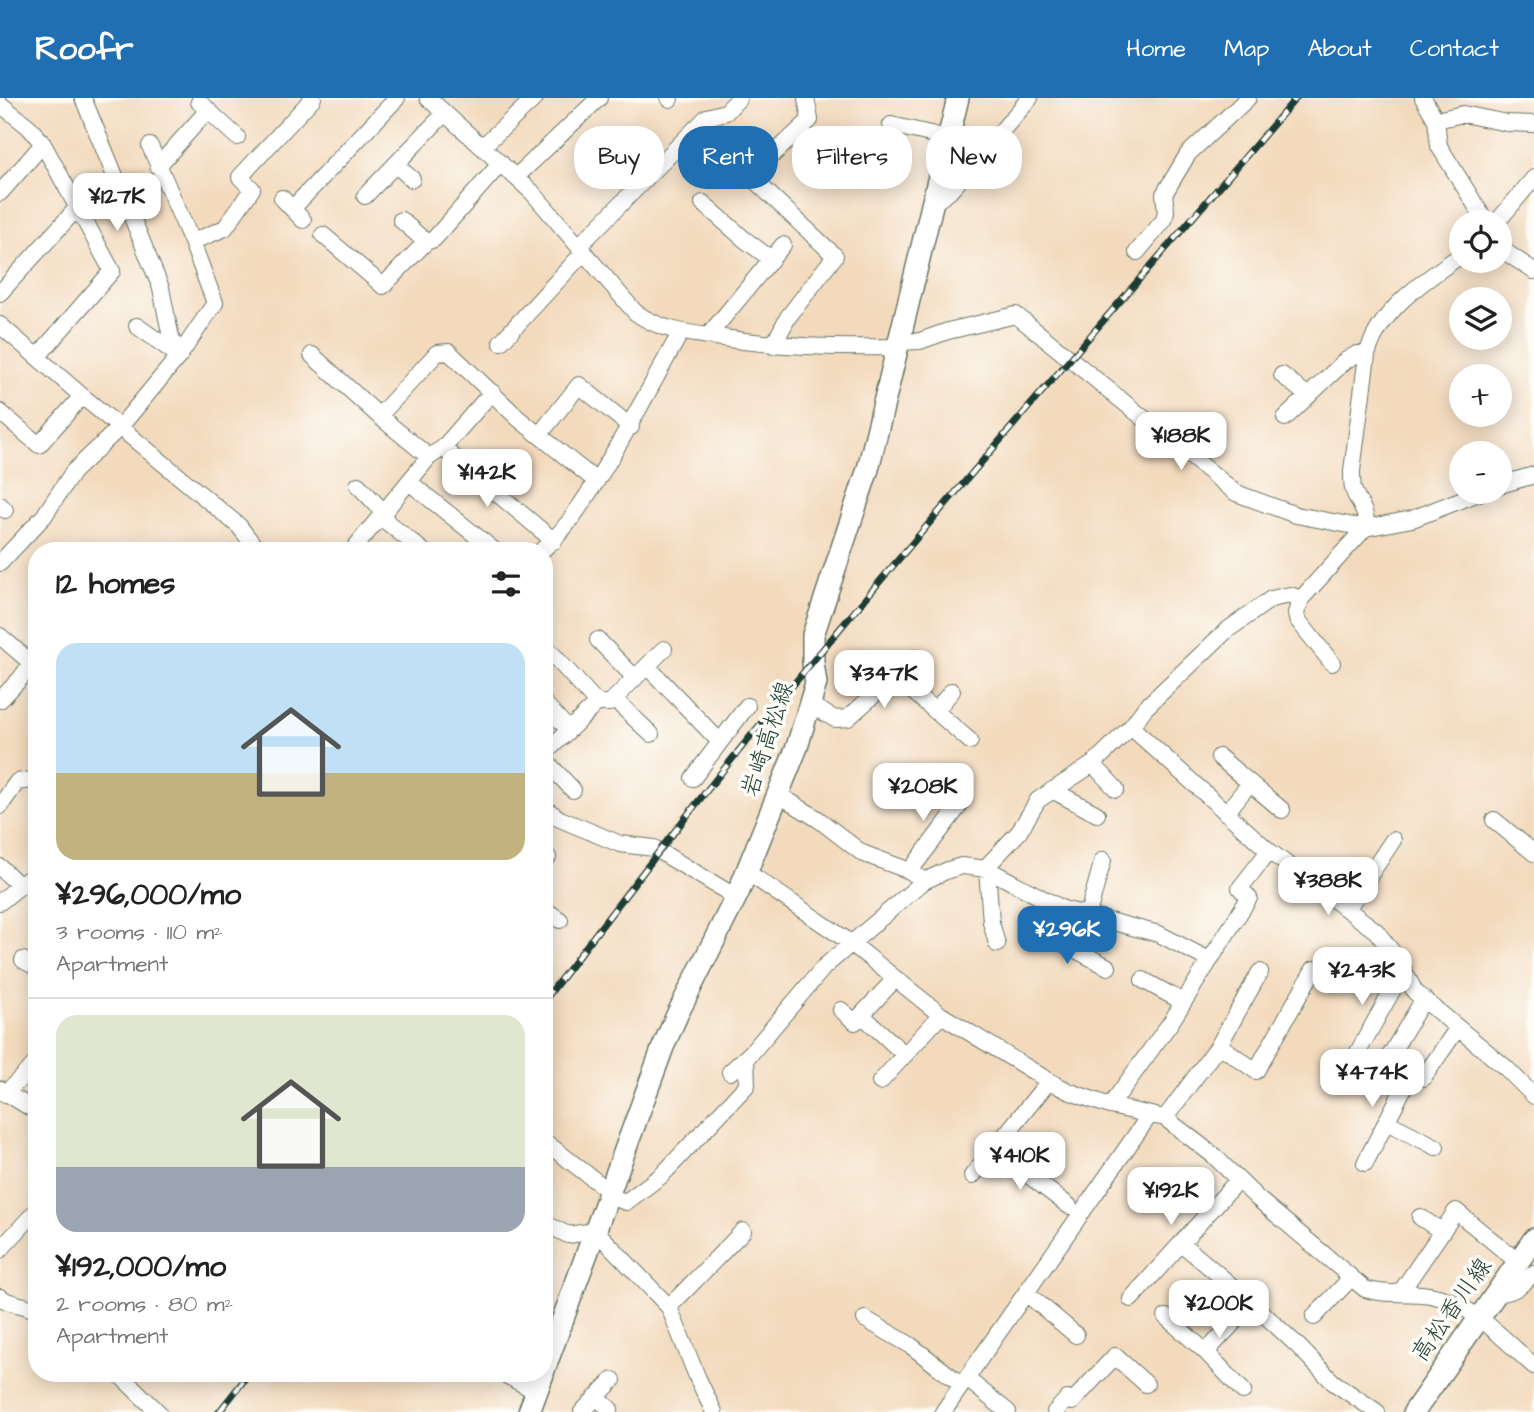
<!DOCTYPE html>
<html lang="en">
<head>
<meta charset="utf-8">
<style>
  :root { --surface:#fff; --page:#f2f2f2; --text:#222; --muted:#767676; --line:#e0e0e0; --accent:#1f6fb2 }
  body { margin:0; font-family:"Architects Daughter","Klee One",sans-serif; background:var(--page); color:var(--text); height:100vh; display:flex; flex-direction:column; font-size:26px; white-space:nowrap }
  * { box-sizing:border-box; margin:0 }
  p { font-size:23px; color:var(--muted) }
  .icon { flex:none; width:38px; height:38px; fill:none; stroke:currentColor; stroke-width:2; stroke-linecap:round; stroke-linejoin:round }
  .map { position:relative; flex:1; overflow:hidden }
  .drawer { position:absolute; left:28px; top:444px; width:525px; height:840px; display:flex; flex-direction:column; background:var(--surface); border-radius:28px; box-shadow:0 4px 18px #0003 }
  .drawer>* { flex:none }
  .guide { position:absolute; left:574px; top:28px; width:665px; height:63px; display:flex; gap:14px }
  .fabs { position:absolute; left:1449px; top:112px; display:grid; gap:14px }
  .fabs a { display:grid; place-items:center; width:63px; height:63px; border-radius:50%; background:var(--surface); box-shadow:0 4px 18px #0003; font-size:35px }
  .price { position:absolute; translate:-50% -60px; padding:0 16px; border-radius:14px; background:#fff; color:#222; font-size:23px; line-height:46px; filter:drop-shadow(0 2px 4px #0008) }
  .price::after { content:''; position:absolute; left:50%; top:42px; width:21px; height:16px; margin-left:-10px; background:inherit; clip-path:polygon(0 0,100% 0,50% 100%) }
  .price.selected { background:var(--accent); color:#fff }
  ul { padding:0; list-style:none }
  li { display:grid; align-content:center; gap:14px; height:371px; padding:0 28px }
  li+li { border-top:2px solid var(--line) }
  li span { display:grid; place-items:center; height:217px; border-radius:21px; color:#555 }
  li>.icon { margin-inline-start:auto }
  span .icon { width:126px; height:126px; fill:#fffc; stroke-width:1 }
  li b { font-size:30px }
  h2 { display:flex; justify-content:space-between; align-items:center; height:84px; padding:0 28px; font-size:30px }
  .tag { padding:0 24px; border-radius:28px; background:var(--surface); box-shadow:0 4px 18px #0003; font-size:24px; line-height:63px }
  .tag.selected { background:var(--accent); color:#fff }
  header { display:flex; align-items:center; gap:42px; box-sizing:border-box; height:98px; padding:0 35px; background:var(--accent); color:#fff }
  header strong { font-size:33px }
  nav { display:flex; gap:38px; margin-inline-start:auto; font-size:24px }
  .map>svg:first-child { display:block }
</style>
</head>
<body>
<header>
<strong>Roofr</strong>
<nav><a>Home</a><a>Map</a><a>About</a><a>Contact</a></nav>
</header>
<div class="map">
<svg width="1534" height="1314" viewBox="0 0 1534 1314">
  <rect width="100%" height="100%" fill="#fdfcf7"/>
  <filter id="ink" filterUnits="userSpaceOnUse"><feTurbulence type="fractalNoise" baseFrequency=".0143" numOctaves="2"/><feDisplacementMap in="SourceGraphic" scale="14" xChannelSelector="R" yChannelSelector="G"/><feConvolveMatrix kernelMatrix="1 2 1 2 8 2 1 2 1" color-interpolation-filters="sRGB"/></filter>
  <filter id="wash" filterUnits="userSpaceOnUse"><feTurbulence type="fractalNoise" baseFrequency=".00686" numOctaves="4" result="noise"/><feDisplacementMap in="SourceGraphic" scale="28" xChannelSelector="R" yChannelSelector="G"/><feGaussianBlur stdDeviation="1.57" result="paint"/><feColorMatrix in="noise" values="0 0 0 0 0 0 0 0 0 0 0 0 0 0 0 0 0 1.4 0 .05"/><feComposite in="paint" operator="in"/></filter>
  <g filter="url(#wash)">
    <rect width="100%" height="100%" fill="#f3dabd"/>
  </g>
  <g filter="url(#ink)">
    <g fill="none" stroke-linecap="round" stroke-linejoin="round">
      <!-- minor casing -->
      <g stroke="#697464" stroke-width="18">
        <path id="minor" d="M 83,0 L 161,190 L 171,240 L 179,258
          M 428,0 L 532,94 L 635,214 C 659,232 686,235 716,239 C 777,249 837,250 899,249
          M 669,0 L 670,1
          M 1423,0 L 1436,22 L 1439,48 L 1486,124
          M 199,4 L 237,39
          M 0,6 L 29,29 L 43,46 L 112,173 L 38,258
          M 1436,22 L 1463,16 L 1507,25 L 1534,26
          M 891,27 L 948,40
          M 483,48 L 535,0
          M 396,67 L 412,81
          M 158,68 L 208,12
          M 516,79 L 599,0
          M 0,95 L 43,46
          M 365,98 L 445,15
          M 282,100 L 303,122
          M 703,105 L 744,141 L 771,161
          M 932,106 L 949,94 L 1030,0
          M 292,111 L 397,0
          M 401,122 L 426,144
          M 1497,124 L 1534,80
          M 323,137 L 383,188 L 426,144 L 434,141 L 501,65
          M 192,144 L 225,130 L 252,91 L 240,79 L 313,0
          M 1500,144 L 1507,155 L 1534,173
          M 579,148 L 707,19 L 726,14 L 739,0
          M 1137,154 L 1164,122 L 1166,113 L 1164,96 L 1188,56 L 1248,0
          M 0,195 L 77,110
          M 0,227 L 82,298 L 239,428 L 258,453
          M 137,228 L 179,258
          M 708,238 L 783,147
          M 501,244 L 584,154
          M 900,244 L 920,243 L 948,233 L 1016,217 L 1236,395 L 1296,417 L 1365,430 L 1412,421 L 1481,394
          M 773,248 L 788,219 L 835,158 L 750,78 L 810,22 L 806,0
          M 312,257 L 379,318 L 429,359
          M 1282,277 L 1308,298
          M 0,314 L 39,347 L 82,298
          M 379,318 L 437,255 L 449,254 L 519,321 L 596,383
          M 1285,320 L 1345,263 L 1357,256 L 1367,257
          M 540,336 L 579,287 L 631,329
          M 443,350 L 554,443
          M 409,384 L 495,453
          M 358,387 L 377,407 L 388,425 L 423,453
          M 1500,387 L 1534,377
          M 0,407 L 5,412
          M 352,453 L 429,359 L 443,350 L 492,294
          M 541,453 C 563,435 577,413 592,390 C 625,339 651,287 681,234
          M 0,465 L 44,418 L 73,374 L 120,329 L 179,258 L 215,205 L 192,144 L 150,48
          M 0,538 L 37,570
          M 598,542 L 635,580
          M 544,547 L 597,605
          M 1332,565 L 1297,521 L 1296,515 L 1301,501 L 1365,430 C 1369,415 1358,405 1353,391 C 1352,385 1352,379 1352,373 L 1367,257 C 1380,211 1424,183 1461,157
          M 647,568 L 720,644
          M 895,578 L 914,560
          M 614,601 L 651,636
          M 0,602 L 20,581 L 37,558
          M 544,605 L 569,632
          M 810,607 L 835,621 L 848,620 L 895,578 L 970,643
          M 935,613 L 952,593
          M 1131,629 L 1269,753 L 1376,833 L 1397,860 L 1415,894 L 1506,970 L 1534,998
          M 544,656 L 597,605 L 610,605 L 664,551
          M 1219,659 L 1282,712
          M 544,661 L 573,692
          M 1093,666 L 1116,691
          M 693,680 L 747,608
          M 1052,692 L 1097,716
          M 779,697 L 818,721 L 862,755 L 910,773 L 924,783
          M 0,708 L 17,684 L 32,682 L 37,686
          M 544,710 L 560,721 L 620,746 L 654,750 L 736,799
          M 1226,715 L 1250,685
          M 1494,722 L 1534,755
          M 544,757 L 548,759
          M 0,769 L 19,787
          M 910,773 L 959,708 L 921,678
          M 747,774 L 851,845 L 941,917 L 1049,983 L 1068,993 L 1110,1008 L 1165,1020 L 1213,1057 L 1257,1100 L 1365,1191 C 1386,1198 1408,1193 1430,1197 C 1471,1204 1504,1242 1534,1268
          M 0,804 L 37,774
          M 1348,810 L 1393,742
          M 544,811 L 560,822
          M 1088,816 L 1103,762
          M 1044,835 L 1108,869
          M 1059,844 L 1082,815
          M 997,846 L 991,824 L 987,771 L 990,765 L 1019,734 L 1038,702 L 1093,666 L 1131,629 L 1145,610 L 1226,533 L 1271,501 L 1290,497 L 1301,501
          M 23,862 L 37,870
          M 1143,882 L 1183,904
          M 1423,902 L 1388,961 L 1423,980 L 1457,931
          M 841,912 L 855,924 L 895,881
          M 862,917 L 905,957
          M 1219,947 L 1256,973 L 1314,871
          M 1353,963 L 1403,873
          M 730,974 L 752,954 L 824,869 L 924,783 L 948,772 L 962,768 L 987,771 L 1063,811 L 1159,836 L 1209,862
          M 880,984 L 941,917
          M 0,991 L 37,1014
          M 5,996 L 37,964
          M 1110,1008 L 1171,924 L 1249,800 L 1240,790 L 1269,753
          M 1165,1020 L 1219,947 L 1260,874
          M 1387,1024 L 1436,1049
          M 544,1043 L 610,1094
          M 994,1051 L 1069,1108
          M 1365,1065 L 1412,974
          M 972,1078 L 1049,983
          M 608,1098 L 626,1104 L 662,1077 L 747,987 L 746,960
          M 1420,1119 L 1441,1133
          M 544,1125 L 568,1137 L 596,1133 L 669,1209 L 698,1281 L 714,1314
          M 1181,1145 L 1252,1205 L 1299,1249 L 1333,1284 L 1377,1314
          M 0,1152 L 37,1112
          M 1497,1194 C 1513,1197 1523,1185 1534,1175
          M 1026,1195 L 1076,1237
          M 1400,1195 L 1456,1113 L 1518,1164
          M 0,1199 C 11,1208 26,1205 37,1214
          M 1131,1201 L 1238,1082
          M 669,1209 L 743,1133
          M 1166,1219 L 1206,1254 L 1243,1293
          M 1314,1219 L 1350,1181
          M 865,1221 L 910,1247 L 962,1287
          M 1206,1254 L 1252,1205
          M 119,1276 L 158,1314
          M 504,1276 L 537,1294
          M 967,1281 L 1008,1314
          M 596,1299 L 610,1311
          M 582,1314 L 613,1282
          M 943,1314 L 1149,1018
          M 1055,1314 L 1067,1301 L 1072,1304 L 1115,1258 L 1146,1286"/>
      </g>
      <!-- major casing -->
      <g stroke="#697464" stroke-width="24">
        <path id="major" d="M 544,1272 L 663,949 L 677,917 L 738,795 L 797,649 L 816,585 L 813,565 L 813,537 L 868,371 L 958,0
          M 529,1314 L 543,1276
          M 1414,1314 L 1534,1141"/>
      </g>
      <!-- minor -->
      <use href="#minor" stroke="#fff" stroke-width="16"/>
      <!-- major -->
      <use href="#major" stroke="#fff" stroke-width="21"/>
      <!-- rail casing -->
      <g stroke="#1f3d34" stroke-width="7">
        <path id="rail" d="M 544,903 C 621,803 697,702 778,605 C 947,401 1123,201 1296,0
          M 219,1314 L 249,1276"/>
      </g>
      <!-- rail -->
      <use href="#rail" stroke="#fdfcf7" stroke-width="4.5" stroke-dasharray="13" stroke-linecap="butt"/>
    </g>
  </g>
  <g text-anchor="middle" dominant-baseline="central" stroke-width="7" stroke-linejoin="round" paint-order="stroke">
    <!-- street labels -->
    <g font-size="24" fill="#1f3d34" stroke="#fdfcf7">
      <text transform="translate(768 641) rotate(-72)">岩崎高松線</text>
      <text transform="translate(1452 1212) rotate(-55)">高松香川線</text>
    </g>
  </g>
</svg>
<div class="fabs">
<a><svg class="icon" aria-label="locate" viewBox="0 0 24 24"><circle cx="12" cy="12" r="6"/><path d="M12 2v4M12 18v4M2 12h4M18 12h4"/></svg></a>
<a><svg class="icon" aria-label="layers" viewBox="0 0 24 24"><path d="M12 4l9 5-9 5-9-5zM3 14l9 5 9-5"/></svg></a>
<a>+</a>
<a>−</a>
</div>
<b class="price" style="left:117px;top:135px">¥127K</b>
<b class="price" style="left:1181px;top:374px">¥188K</b>
<b class="price" style="left:487px;top:411px">¥142K</b>
<b class="price" style="left:884px;top:612px">¥347K</b>
<b class="price" style="left:923px;top:725px">¥208K</b>
<b class="price" style="left:1328px;top:819px">¥388K</b>
<b class="price selected" style="left:1067px;top:868px">¥296K</b>
<b class="price" style="left:1362px;top:909px">¥243K</b>
<b class="price" style="left:1372px;top:1011px">¥474K</b>
<b class="price" style="left:1020px;top:1094px">¥410K</b>
<b class="price" style="left:1171px;top:1129px">¥192K</b>
<b class="price" style="left:1219px;top:1242px">¥200K</b>
<div class="guide">
<a class="tag">Buy</a>
<a class="tag selected">Rent</a>
<a class="tag">Filters</a>
<a class="tag">New</a>
</div>
<section class="drawer">
<h2>12 homes<svg class="icon" aria-label="filters" viewBox="0 0 24 24"><path d="M4 7h16M4 17h16"/><circle cx="9" cy="7" r="2"/><circle cx="15" cy="17" r="2"/></svg></h2>
<ul>
<li><span style="background:linear-gradient(#bfe0f5 60%,#c2b280 0)"><svg class="icon" aria-label="home" viewBox="0 0 24 24"><path d="M3 11l9-7 9 7M6 9v11h12V9"/></svg></span><div><b>¥296,000/mo</b><p>3 rooms · 110 m²</p><p>Apartment</p></div></li>
<li><span style="background:linear-gradient(#dfe7d0 70%,#9aa5b1 0)"><svg class="icon" aria-label="home" viewBox="0 0 24 24"><path d="M3 11l9-7 9 7M6 9v11h12V9"/></svg></span><div><b>¥192,000/mo</b><p>2 rooms · 80 m²</p><p>Apartment</p></div></li>
</ul>
</section>
</div>
</body>
</html>
